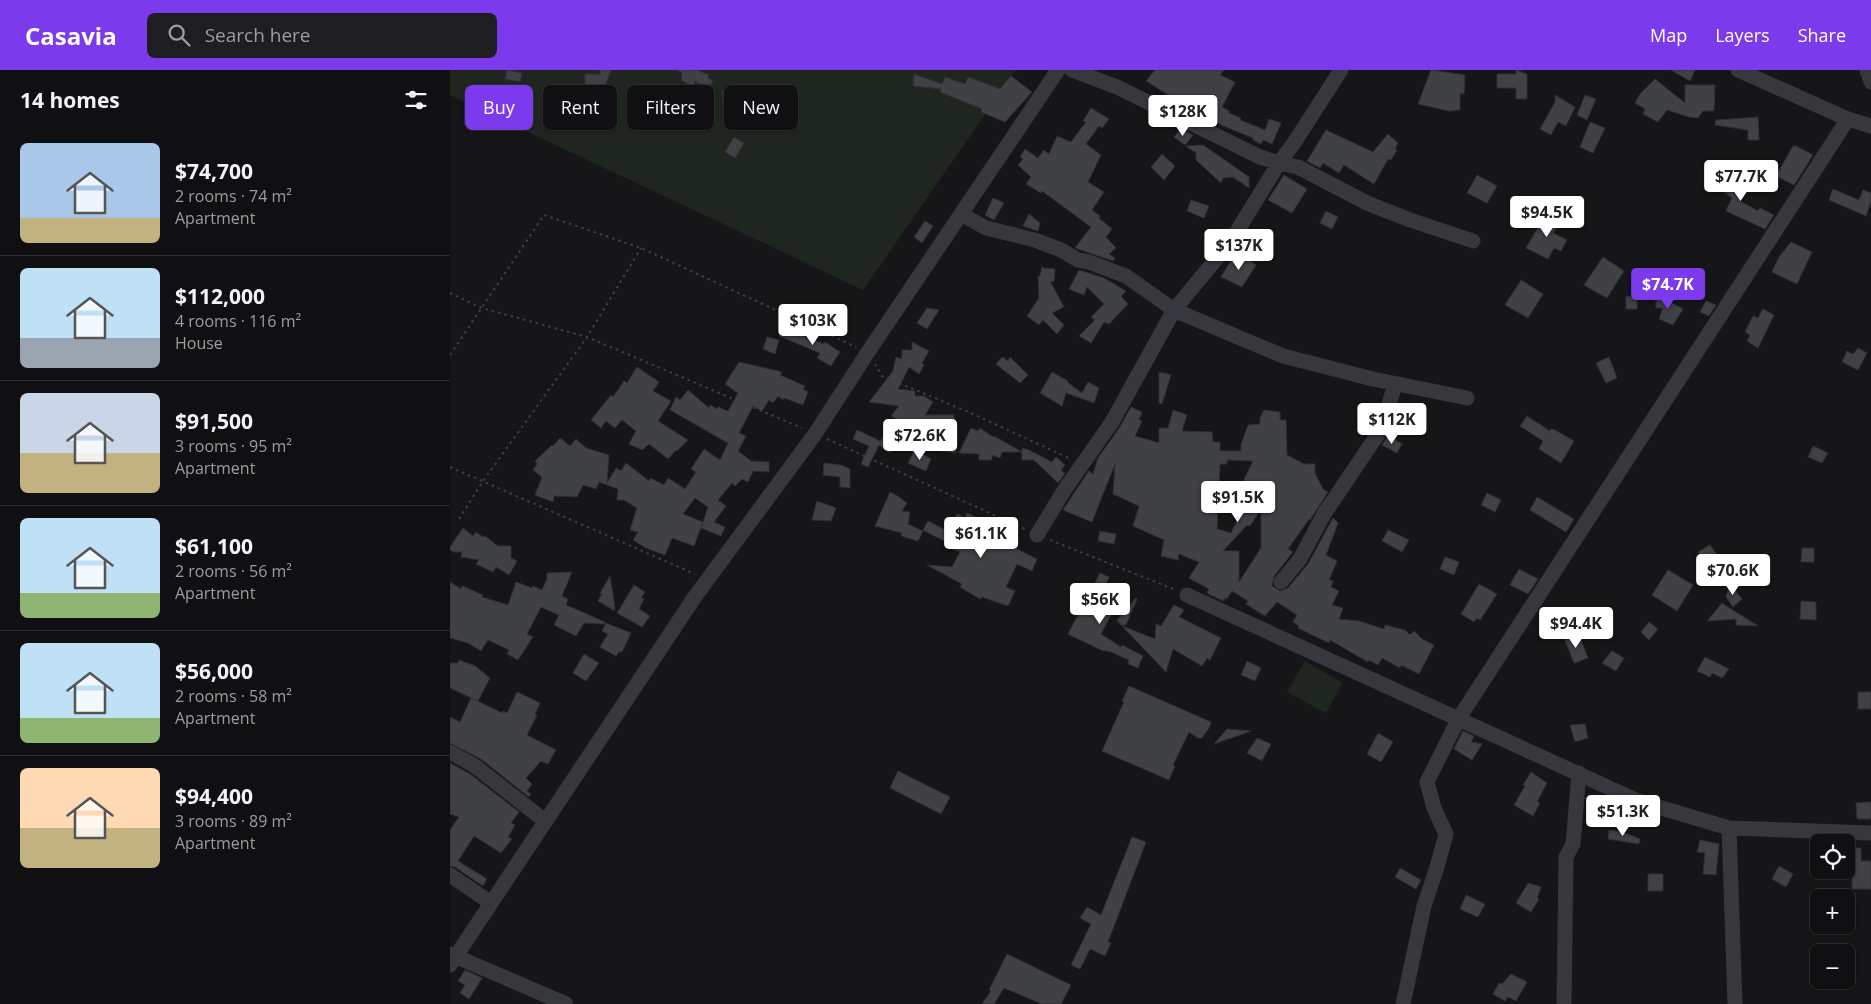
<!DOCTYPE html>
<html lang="en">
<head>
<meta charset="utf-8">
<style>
  :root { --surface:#101012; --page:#1e1e20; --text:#f1f3f6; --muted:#9c9d9f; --line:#303032; --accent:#7c3aed }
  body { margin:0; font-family:"Open Sans",sans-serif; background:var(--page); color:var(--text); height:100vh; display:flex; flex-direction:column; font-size:19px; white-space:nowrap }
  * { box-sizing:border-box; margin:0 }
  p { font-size:16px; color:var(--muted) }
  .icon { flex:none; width:28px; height:28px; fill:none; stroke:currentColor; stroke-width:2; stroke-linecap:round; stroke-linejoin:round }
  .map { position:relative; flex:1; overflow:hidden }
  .details { display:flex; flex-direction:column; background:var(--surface); width:450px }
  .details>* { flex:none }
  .top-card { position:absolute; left:15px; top:15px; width:475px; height:45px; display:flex; gap:10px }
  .tools { position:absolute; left:1360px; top:764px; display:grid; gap:10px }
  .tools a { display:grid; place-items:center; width:45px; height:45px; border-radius:8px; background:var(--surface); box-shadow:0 1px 4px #0004,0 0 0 1px var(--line); font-size:25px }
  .price { position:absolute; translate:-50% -42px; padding:0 11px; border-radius:5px; background:#fff; color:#222; font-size:16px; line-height:32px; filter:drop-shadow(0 1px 2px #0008) }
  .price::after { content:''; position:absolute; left:50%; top:30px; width:15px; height:11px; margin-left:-8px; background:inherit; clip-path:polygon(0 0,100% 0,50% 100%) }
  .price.active { background:var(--accent); color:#fff }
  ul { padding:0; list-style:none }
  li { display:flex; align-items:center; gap:15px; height:125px; padding:0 20px }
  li+li { border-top:1px solid var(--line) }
  li span { display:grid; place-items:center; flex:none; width:140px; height:100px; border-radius:8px; color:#555 }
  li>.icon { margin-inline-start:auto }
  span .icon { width:60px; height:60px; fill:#fffc; stroke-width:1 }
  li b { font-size:21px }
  h2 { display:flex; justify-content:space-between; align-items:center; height:60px; padding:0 20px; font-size:21px }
  .chip { padding:0 18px; border-radius:8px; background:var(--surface); box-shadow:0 1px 4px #0004,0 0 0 1px var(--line); font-size:18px; line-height:45px }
  .chip.active { background:var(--accent); color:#fff }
  header { display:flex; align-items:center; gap:30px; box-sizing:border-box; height:70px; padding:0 25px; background:var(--accent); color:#fff }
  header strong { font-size:24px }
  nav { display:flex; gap:28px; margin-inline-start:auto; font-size:18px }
  .search { width:350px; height:45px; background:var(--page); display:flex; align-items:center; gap:12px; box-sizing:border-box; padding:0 18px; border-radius:8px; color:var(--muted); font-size:19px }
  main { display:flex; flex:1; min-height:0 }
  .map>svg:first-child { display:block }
</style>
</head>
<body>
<header>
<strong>Casavia</strong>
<div class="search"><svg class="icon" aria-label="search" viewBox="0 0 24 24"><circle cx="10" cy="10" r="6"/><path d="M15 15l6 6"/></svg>Search here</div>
<nav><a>Map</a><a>Layers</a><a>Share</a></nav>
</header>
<main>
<section class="details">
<h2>14 homes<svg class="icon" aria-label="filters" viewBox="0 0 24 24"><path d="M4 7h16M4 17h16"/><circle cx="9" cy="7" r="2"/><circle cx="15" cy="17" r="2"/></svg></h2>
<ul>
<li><span style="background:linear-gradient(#a9c7e8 75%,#c2b280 0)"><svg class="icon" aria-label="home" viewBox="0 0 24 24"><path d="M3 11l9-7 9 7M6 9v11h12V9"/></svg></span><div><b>$74,700</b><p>2 rooms · 74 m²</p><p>Apartment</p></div></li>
<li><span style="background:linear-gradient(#bfe0f5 70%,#9aa5b1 0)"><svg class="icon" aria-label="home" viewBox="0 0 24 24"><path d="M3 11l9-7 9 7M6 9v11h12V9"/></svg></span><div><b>$112,000</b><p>4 rooms · 116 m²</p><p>House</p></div></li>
<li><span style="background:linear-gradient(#c9d6e8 60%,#c2b280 0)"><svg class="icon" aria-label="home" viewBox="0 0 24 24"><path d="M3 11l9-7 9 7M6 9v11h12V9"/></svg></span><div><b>$91,500</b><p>3 rooms · 95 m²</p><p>Apartment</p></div></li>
<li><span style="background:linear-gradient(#bfe0f5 75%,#8fb573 0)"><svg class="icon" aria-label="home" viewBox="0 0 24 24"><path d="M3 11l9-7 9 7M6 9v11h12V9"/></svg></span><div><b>$61,100</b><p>2 rooms · 56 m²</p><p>Apartment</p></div></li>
<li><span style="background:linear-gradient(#bfe0f5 75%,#8fb573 0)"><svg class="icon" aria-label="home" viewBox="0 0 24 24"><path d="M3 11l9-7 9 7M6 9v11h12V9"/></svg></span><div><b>$56,000</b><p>2 rooms · 58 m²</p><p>Apartment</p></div></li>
<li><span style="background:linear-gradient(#ffd9b3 60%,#c2b280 0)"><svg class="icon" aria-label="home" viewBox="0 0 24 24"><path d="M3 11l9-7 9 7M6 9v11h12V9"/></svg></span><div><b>$94,400</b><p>3 rooms · 89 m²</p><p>Apartment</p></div></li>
</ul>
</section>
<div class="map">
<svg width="1421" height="934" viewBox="0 0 1421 934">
  <rect width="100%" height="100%" fill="#161618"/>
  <!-- green -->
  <path fill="#1e261f" d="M 0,0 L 566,0 L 413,220 L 0,25 Z
    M 855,591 L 893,613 L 876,643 L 837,622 Z"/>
  <!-- building -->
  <path fill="#404145" stroke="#303034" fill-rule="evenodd" d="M 57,0 L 72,3 L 70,12 L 55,9 Z
    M 150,0 L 161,0 L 152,25 L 168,29 L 156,43 L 144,31 L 146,28 L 148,16 L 135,16 L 135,4 L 150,4 Z
    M 227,0 L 247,0 L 259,5 L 258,8 L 263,11 L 258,20 L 245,11 L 243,17 L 231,10 L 232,3 Z
    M 705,0 L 774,0 L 770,5 L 785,12 L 772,37 L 779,41 L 779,43 L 791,48 L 790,50 L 815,60 L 819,49 L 831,53 L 822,74 L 813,70 L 811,74 L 803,70 L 803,68 L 771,55 L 755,44 L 750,45 L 744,41 L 696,11 Z
    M 981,0 L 1015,5 L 1014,24 L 1010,23 L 1010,40 L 999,41 L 968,34 Z
    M 1066,0 L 1077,4 L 1077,29 L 1066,29 L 1066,18 L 1047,18 L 1047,4 L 1066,4 Z
    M 1221,0 L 1245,0 L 1240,11 Z
    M 464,4 L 492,14 L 495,7 L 515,14 L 518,7 L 550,19 L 561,6 L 582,22 L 555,52 L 531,42 L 532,39 L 490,22 L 491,19 L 463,16 Z
    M 1205,9 L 1235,33 L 1235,15 L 1265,15 L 1264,41 L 1253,41 L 1248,48 L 1239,47 L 1217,40 L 1208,52 L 1193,44 L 1195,39 L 1185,33 L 1190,24 Z
    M 290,14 L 296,22 L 279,33 L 273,33 L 272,21 L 278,22 Z
    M 182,16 L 213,23 L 205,55 L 191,52 L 193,41 L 178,39 Z
    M 1105,25 L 1125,37 L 1116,56 L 1108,52 L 1101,65 L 1090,59 L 1105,32 Z
    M 1135,25 L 1146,29 L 1137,50 L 1127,45 Z
    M 641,38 L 659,49 L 652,58 L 649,56 L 636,74 L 651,85 L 638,112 L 654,122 L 642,140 L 650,146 L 649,148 L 662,159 L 656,167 L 666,178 L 659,184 L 665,188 L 663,191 L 625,178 L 641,157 L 592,121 L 591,123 L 576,114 L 581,107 L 568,95 L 573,89 L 570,87 L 575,79 L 588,88 L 594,80 L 599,84 L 607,66 L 621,72 L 636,52 L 633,51 Z
    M 1308,47 L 1309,70 L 1298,70 L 1298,60 L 1265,55 L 1266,50 Z
    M 1140,52 L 1155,58 L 1143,83 L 1130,77 Z
    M 731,59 L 743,65 L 735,75 L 724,67 Z
    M 876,60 L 923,82 L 938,64 L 948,73 L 945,79 L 947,80 L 941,90 L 938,89 L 924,114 L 894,95 L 889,103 L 873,93 L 870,98 L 857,91 Z
    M 284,67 L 294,73 L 285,88 L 275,82 Z
    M 753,75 L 799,107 L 799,118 L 783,107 L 773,108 L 771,113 L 746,90 L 746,83 L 736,76 Z
    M 1343,76 L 1346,76 L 1363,85 L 1344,115 L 1326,106 Z
    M 712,84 L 725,96 L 714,110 L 701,97 Z
    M 1268,101 L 1280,107 L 1278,110 L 1295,120 L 1290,131 L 1308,141 L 1310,138 L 1324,145 L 1315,159 L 1276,141 L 1282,128 L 1260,112 Z
    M 834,105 L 857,119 L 842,143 L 818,130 Z
    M 1027,105 L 1047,116 L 1037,133 L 1017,123 Z
    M 1383,119 L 1409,130 L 1413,120 L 1421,123 L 1421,131 L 1416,146 L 1379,130 Z
    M 543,128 L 554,133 L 544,150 L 535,145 Z
    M 741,130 L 759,136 L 754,148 L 737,141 Z
    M 876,141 L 888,147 L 882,159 L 870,153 Z
    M 579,144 L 590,153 L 588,161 L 573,156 Z
    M 1100,144 L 1111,152 L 1103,163 L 1117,170 L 1111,181 L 1104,178 L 1098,189 L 1076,178 L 1093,149 L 1096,151 Z
    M 475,151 L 483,156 L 472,173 L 464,167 Z
    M 1341,172 L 1362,182 L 1347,214 L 1322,202 L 1329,187 Z
    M 784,186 L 792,191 L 794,187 L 806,195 L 792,217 L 771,207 Z
    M 1153,187 L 1174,201 L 1157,228 L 1134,215 Z
    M 592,196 L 593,198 L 605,199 L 604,212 L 600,211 L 614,237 L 602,243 L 614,255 L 607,264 L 593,250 L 589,255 L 577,246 L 589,228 L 588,206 L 590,206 Z
    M 629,200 L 654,208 L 676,221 L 671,226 L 678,234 L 659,254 L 654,252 L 641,273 L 629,266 L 645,250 L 641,247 L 654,234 L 637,217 L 634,225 L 619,219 Z
    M 1071,210 L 1093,224 L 1078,248 L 1055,235 Z
    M 1176,226 L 1187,227 L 1187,239 L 1176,239 Z
    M 1206,227 L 1219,227 L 1218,231 L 1233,239 L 1223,255 L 1209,249 L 1213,238 L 1206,238 Z
    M 1256,231 L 1266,235 L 1259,246 L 1250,242 Z
    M 477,238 L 489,240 L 477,259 L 467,253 Z
    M 1313,239 L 1324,245 L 1308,278 L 1297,271 L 1300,265 L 1295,262 L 1303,246 L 1308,248 Z
    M 333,258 L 374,274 L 375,272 L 390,282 L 381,296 L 367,288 L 370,283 L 329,266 Z
    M 317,267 L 329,270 L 325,284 L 313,279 Z
    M 462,272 L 479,281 L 472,293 L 474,295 L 469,304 L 459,297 L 448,319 L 465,321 L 465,326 L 474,326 L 483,332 L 475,345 L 504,345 L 506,383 L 477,379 L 481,368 L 477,365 L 456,355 L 447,370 L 448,371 L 441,382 L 438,382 L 429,375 L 418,397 L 411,394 L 419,376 L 403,369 L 407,360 L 430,371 L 446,349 L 441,346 L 449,336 L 419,332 L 443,301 L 446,287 L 452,289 L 452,280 L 462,280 Z
    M 1408,278 L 1417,283 L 1408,300 L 1392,292 L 1397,281 L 1403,284 Z
    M 552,287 L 558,291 L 560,287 L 578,305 L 570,313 L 546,294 Z
    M 1159,287 L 1167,308 L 1156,313 L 1146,293 Z
    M 289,292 L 332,302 L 330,305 L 355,316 L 353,319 L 358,322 L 353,335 L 334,328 L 333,330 L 328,326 L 323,333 L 319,330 L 312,341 L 303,336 L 289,363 L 296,366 L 288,381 L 301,391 L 319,392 L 319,402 L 303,401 L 298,412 L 292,409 L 285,416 L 282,413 L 268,430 L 276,436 L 264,452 L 275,457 L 271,466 L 251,458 L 258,437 L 245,428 L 233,444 L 253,452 L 244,476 L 222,468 L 215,485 L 196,478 L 183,470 L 188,462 L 180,460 L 187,438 L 174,430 L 167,430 L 168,419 L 149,412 L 146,419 L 133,415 L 127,427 L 104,426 L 103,432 L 85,425 L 92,407 L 83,400 L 87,394 L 85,391 L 102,375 L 103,376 L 110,368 L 120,376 L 126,369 L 136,378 L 159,385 L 157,413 L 166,398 L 171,401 L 176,393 L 199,411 L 200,408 L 214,415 L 218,408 L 235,419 L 246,402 L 241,399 L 254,379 L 270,390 L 278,373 L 220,340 L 226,327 L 230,330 L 238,320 L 259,338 L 260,335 L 267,339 L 268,337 L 278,341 L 288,323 L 275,314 Z
    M 187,297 L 209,312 L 203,321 L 221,331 L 208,351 L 238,370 L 227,381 L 226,380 L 218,389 L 199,374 L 192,380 L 179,374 L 186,361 L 172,350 L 165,358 L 156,351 L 151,358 L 141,350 L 161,325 L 163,327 L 174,311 L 177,313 Z
    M 602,302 L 618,311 L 617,312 L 632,323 L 638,312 L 649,318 L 644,333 L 616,323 L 612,336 L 590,323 Z
    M 709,302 L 721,305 L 712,334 L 709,333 Z
    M 681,337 L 692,342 L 689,350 L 692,351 L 685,366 L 709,373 L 709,358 L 718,358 L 723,340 L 737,345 L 732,361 L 762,362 L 763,372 L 770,372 L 770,381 L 791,381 L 791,375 L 798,355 L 810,354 L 810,348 L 814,340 L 830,342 L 830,350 L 836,350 L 837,385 L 854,394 L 865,394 L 865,403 L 873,419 L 878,422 L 860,450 L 859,449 L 838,479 L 843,482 L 824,506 L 822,516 L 830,521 L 838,518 L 858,494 L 883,448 L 888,453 L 876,485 L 887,491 L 879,510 L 883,511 L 881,517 L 889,521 L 882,535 L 893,538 L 889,549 L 909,551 L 934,559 L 935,555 L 955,560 L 960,565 L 964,561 L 972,569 L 984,575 L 969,604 L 951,595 L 950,598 L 932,588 L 928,595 L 919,590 L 918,592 L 880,570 L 879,573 L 848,558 L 849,556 L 843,552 L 847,545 L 827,532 L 815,546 L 796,534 L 798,531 L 782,521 L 777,529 L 775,528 L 773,531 L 757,523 L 759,519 L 739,508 L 749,492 L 729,484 L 728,490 L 711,486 L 714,470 L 683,456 L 689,436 L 663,424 L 665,394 L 642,452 L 613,440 L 639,401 L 643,404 L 648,388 L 670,357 ZM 777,390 L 803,391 L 790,418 L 789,424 L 769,417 L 770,394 L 777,394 ZM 768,438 L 791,443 L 781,463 L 767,459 ZM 811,439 L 811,478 L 789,512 L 789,481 L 773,481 L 797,455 L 800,456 Z
    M 1077,346 L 1100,361 L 1101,359 L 1105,360 L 1124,371 L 1111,393 L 1089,379 L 1093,371 L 1070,356 Z
    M 521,358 L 528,361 L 530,358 L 543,367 L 544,366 L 572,382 L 552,382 L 550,388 L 542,385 L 542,390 L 529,390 L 529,384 L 509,383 Z
    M 938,366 L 952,374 L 947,383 L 932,375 Z
    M 1363,376 L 1378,383 L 1372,393 L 1358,387 Z
    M 572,378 L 579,380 L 602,392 L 606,387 L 615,395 L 611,400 L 615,403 L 608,413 L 584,390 L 572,390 Z
    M 465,380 L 481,389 L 476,401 L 458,393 Z
    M 374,393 L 391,395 L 400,399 L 400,418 L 390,417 L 390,407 L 373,405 Z
    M 440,422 L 451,428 L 451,429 L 457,433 L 452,441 L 460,442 L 458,454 L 473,461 L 468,471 L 451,466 L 452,463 L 425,456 Z
    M 1037,423 L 1051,430 L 1045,442 L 1031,435 Z
    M 1087,427 L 1124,449 L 1116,462 L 1080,440 Z
    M 367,431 L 386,438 L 381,451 L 362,450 Z
    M 517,443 L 526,447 L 523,455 L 552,466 L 551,468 L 561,472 L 559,475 L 587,489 L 582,501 L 567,494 L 556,517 L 565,521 L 558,536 L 532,527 L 530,529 L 510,517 L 512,514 L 477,495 L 502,497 L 510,482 L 495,476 L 496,472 L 473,460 L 478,451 L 499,462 L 507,444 L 515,448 Z
    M 13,458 L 23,466 L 26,462 L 33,467 L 35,466 L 48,476 L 61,476 L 61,488 L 67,491 L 59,505 L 46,497 L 43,502 L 26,494 L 29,490 L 11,487 L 12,482 L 4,482 L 0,480 L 0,477 Z
    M 938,460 L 959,470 L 952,482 L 932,471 Z
    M 650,461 L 666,464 L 664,474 L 648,471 Z
    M 1260,475 L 1267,485 L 1264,487 L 1267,491 L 1258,498 L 1248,482 Z
    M 1352,478 L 1364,478 L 1364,492 L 1351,492 Z
    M 995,487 L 1009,492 L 1004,505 L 990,499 Z
    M 1069,499 L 1088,509 L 1078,524 L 1060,515 Z
    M 1218,500 L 1243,515 L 1227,541 L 1202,525 Z
    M 122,502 L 112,526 L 118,529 L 116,535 L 155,552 L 154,554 L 134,553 L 126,566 L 104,555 L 109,545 L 91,537 L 77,564 L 83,567 L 68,590 L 57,584 L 59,580 L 38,570 L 31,581 L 18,573 L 0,568 L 0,512 L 11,519 L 12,516 L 33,525 L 32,527 L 58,535 L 66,512 L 82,518 L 83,516 L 92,520 L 97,509 L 97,503 Z
    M 650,503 L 659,507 L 652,524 L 654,525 L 649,533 L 663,541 L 651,564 L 671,577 L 672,575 L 693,586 L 688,598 L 678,594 L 679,590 L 661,582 L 651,580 L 618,564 Z
    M 160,506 L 164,531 L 165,541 L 148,531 L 152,524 L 150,523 Z
    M 1029,514 L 1047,524 L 1030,550 L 1027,548 L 1024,552 L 1011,544 Z
    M 1280,514 L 1292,529 L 1283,537 L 1276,527 Z
    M 184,515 L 195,522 L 191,528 L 194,529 L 189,539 L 200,546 L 192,557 L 167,543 Z
    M 686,528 L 687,529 L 676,555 L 671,555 L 667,550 Z
    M 1351,531 L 1366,532 L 1366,550 L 1350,549 Z
    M 1272,533 L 1281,539 L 1308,556 L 1286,555 L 1286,549 L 1257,551 Z
    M 724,535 L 734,540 L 729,547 L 771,568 L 760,590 L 757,588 L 752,596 L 723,579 L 716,602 L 672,556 L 705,569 L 706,554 L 711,556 Z
    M 1199,552 L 1208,559 L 1199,570 L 1191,562 Z
    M 156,553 L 181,563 L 172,582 L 170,581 L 166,586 L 150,577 L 158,564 L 152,561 Z
    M 1129,565 L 1138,588 L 1124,593 L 1115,570 Z
    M 1162,581 L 1174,588 L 1166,601 L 1152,593 Z
    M 134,584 L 149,593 L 136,611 L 123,603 Z
    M 1255,587 L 1279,599 L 1272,608 L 1262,603 L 1260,607 L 1247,601 Z
    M 9,590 L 25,596 L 40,608 L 28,631 L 0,618 L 0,593 L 8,593 Z
    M 797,591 L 811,598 L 805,611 L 791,605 Z
    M 679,616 L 761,652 L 759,658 L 752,668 L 748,668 L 739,662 L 723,695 L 725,696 L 719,710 L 652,681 L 674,632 L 672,631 Z
    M 67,622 L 90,633 L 85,644 L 87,645 L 77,665 L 106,680 L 98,694 L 91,691 L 76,708 L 82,714 L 77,721 L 81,724 L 79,727 L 31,689 L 0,673 L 0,647 L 10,652 L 21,628 L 52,643 L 53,641 L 57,643 Z
    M 1408,622 L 1421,622 L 1421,639 L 1408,639 Z
    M 1135,654 L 1138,668 L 1125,672 L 1120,655 Z
    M 777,659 L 801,661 L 764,674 Z
    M 1013,661 L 1024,666 L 1021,672 L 1032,674 L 1022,690 L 1004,679 Z
    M 928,663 L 943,672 L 931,692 L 917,684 Z
    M 807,668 L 821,674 L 812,691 L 797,683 Z
    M 0,693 L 20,704 L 69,742 L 61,753 L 65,755 L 58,767 L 62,769 L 51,783 L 24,766 L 8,791 L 37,809 L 33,816 L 5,797 L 0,796 L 0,760 L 9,747 L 0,744 Z
    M 448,701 L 500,727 L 491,744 L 440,718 Z
    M 1081,702 L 1097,713 L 1087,732 L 1090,733 L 1083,746 L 1064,735 L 1075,716 L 1073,715 Z
    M 1421,732 L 1421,749 L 1407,749 L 1406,733 Z
    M 1159,760 L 1173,762 L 1190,769 L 1189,774 L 1158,769 Z
    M 682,767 L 696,772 L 658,872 L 661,873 L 655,886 L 640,879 L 630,899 L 621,895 L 641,854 L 630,848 L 637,837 L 651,845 Z
    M 1250,770 L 1269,774 L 1266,805 L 1253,804 L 1255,783 L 1247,782 Z
    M 1399,778 L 1411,778 L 1411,791 L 1421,791 L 1421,819 L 1402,819 L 1402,804 L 1399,804 Z
    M 1329,796 L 1343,804 L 1336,817 L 1322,809 Z
    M 950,798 L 971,810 L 966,819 L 945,807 Z
    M 1198,804 L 1213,804 L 1213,821 L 1198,821 Z
    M 1078,813 L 1091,817 L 1087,828 L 1089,829 L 1081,842 L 1066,833 Z
    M 1016,825 L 1035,834 L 1028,847 L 1010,839 Z
    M 557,884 L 621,915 L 611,934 L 592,934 L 554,918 L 544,934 L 532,934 L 541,921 L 539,920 Z
    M 15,900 L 32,908 L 19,929 L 10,923 L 15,915 L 8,911 Z
    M 1061,904 L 1077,912 L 1066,931 L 1058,927 L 1055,931 L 1043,924 L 1049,913 L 1052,914 Z"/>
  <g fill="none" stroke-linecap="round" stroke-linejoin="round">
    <!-- path -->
    <path stroke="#3d3f44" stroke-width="2" stroke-dasharray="2.5 4" stroke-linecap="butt" d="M 0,223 L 32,238 L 137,267 L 352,358
      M 0,285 L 94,145 L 191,178 L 406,277
      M 425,294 L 432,306 L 523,344 L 621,389
      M 377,369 L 575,459
      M 0,397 L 245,504
      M 9,449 L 33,411 L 137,267 L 191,178
      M 600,470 L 726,520"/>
    <!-- minor -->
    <path stroke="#37383d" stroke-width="15" d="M 622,0 L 667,17 L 810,87 L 829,93 L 844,73 L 891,0
      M 1417,0 L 1421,12
      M 1398,49 L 1421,56
      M 511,144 L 536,158 L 585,170 L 611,180 L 628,190 L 639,192 L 676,206 L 724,240 L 833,286 L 923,309 L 1017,328
      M 587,465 L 615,419 L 662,352 L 724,240 L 781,171 L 829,93 L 848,97 L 917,133 L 960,150 L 1023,171
      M 831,512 L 850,489 L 874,444 L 932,358 L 945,314
      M 737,525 L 1188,731 L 1279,758 L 1421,763
      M 0,682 L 25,696 L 95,751
      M 1279,758 L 1285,934
      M 0,805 L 41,833
      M 0,884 L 116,934
      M 0,895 L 244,528 L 365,364 L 418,282 L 608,0
      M 953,934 L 974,836 L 987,797 L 996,764 L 984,738 L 977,712 L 1009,648 L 1398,49 L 1288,0
      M 1114,934 L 1116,787 L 1123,774 L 1129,703"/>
  </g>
</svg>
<div class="tools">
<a><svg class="icon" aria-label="locate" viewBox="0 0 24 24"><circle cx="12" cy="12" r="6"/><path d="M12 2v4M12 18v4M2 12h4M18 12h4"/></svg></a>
<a>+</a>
<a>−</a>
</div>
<b class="price" style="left:733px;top:67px">$128K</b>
<b class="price" style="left:1291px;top:132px">$77.7K</b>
<b class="price" style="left:1097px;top:168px">$94.5K</b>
<b class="price" style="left:789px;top:201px">$137K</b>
<b class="price active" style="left:1218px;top:240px">$74.7K</b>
<b class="price" style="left:363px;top:276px">$103K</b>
<b class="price" style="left:942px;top:375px">$112K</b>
<b class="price" style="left:470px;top:391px">$72.6K</b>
<b class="price" style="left:788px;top:453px">$91.5K</b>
<b class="price" style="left:531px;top:489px">$61.1K</b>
<b class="price" style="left:1283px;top:526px">$70.6K</b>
<b class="price" style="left:650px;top:555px">$56K</b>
<b class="price" style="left:1126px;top:579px">$94.4K</b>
<b class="price" style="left:1173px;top:767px">$51.3K</b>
<div class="top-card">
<a class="chip active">Buy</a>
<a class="chip">Rent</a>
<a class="chip">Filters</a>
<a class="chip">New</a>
</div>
</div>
</main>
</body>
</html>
